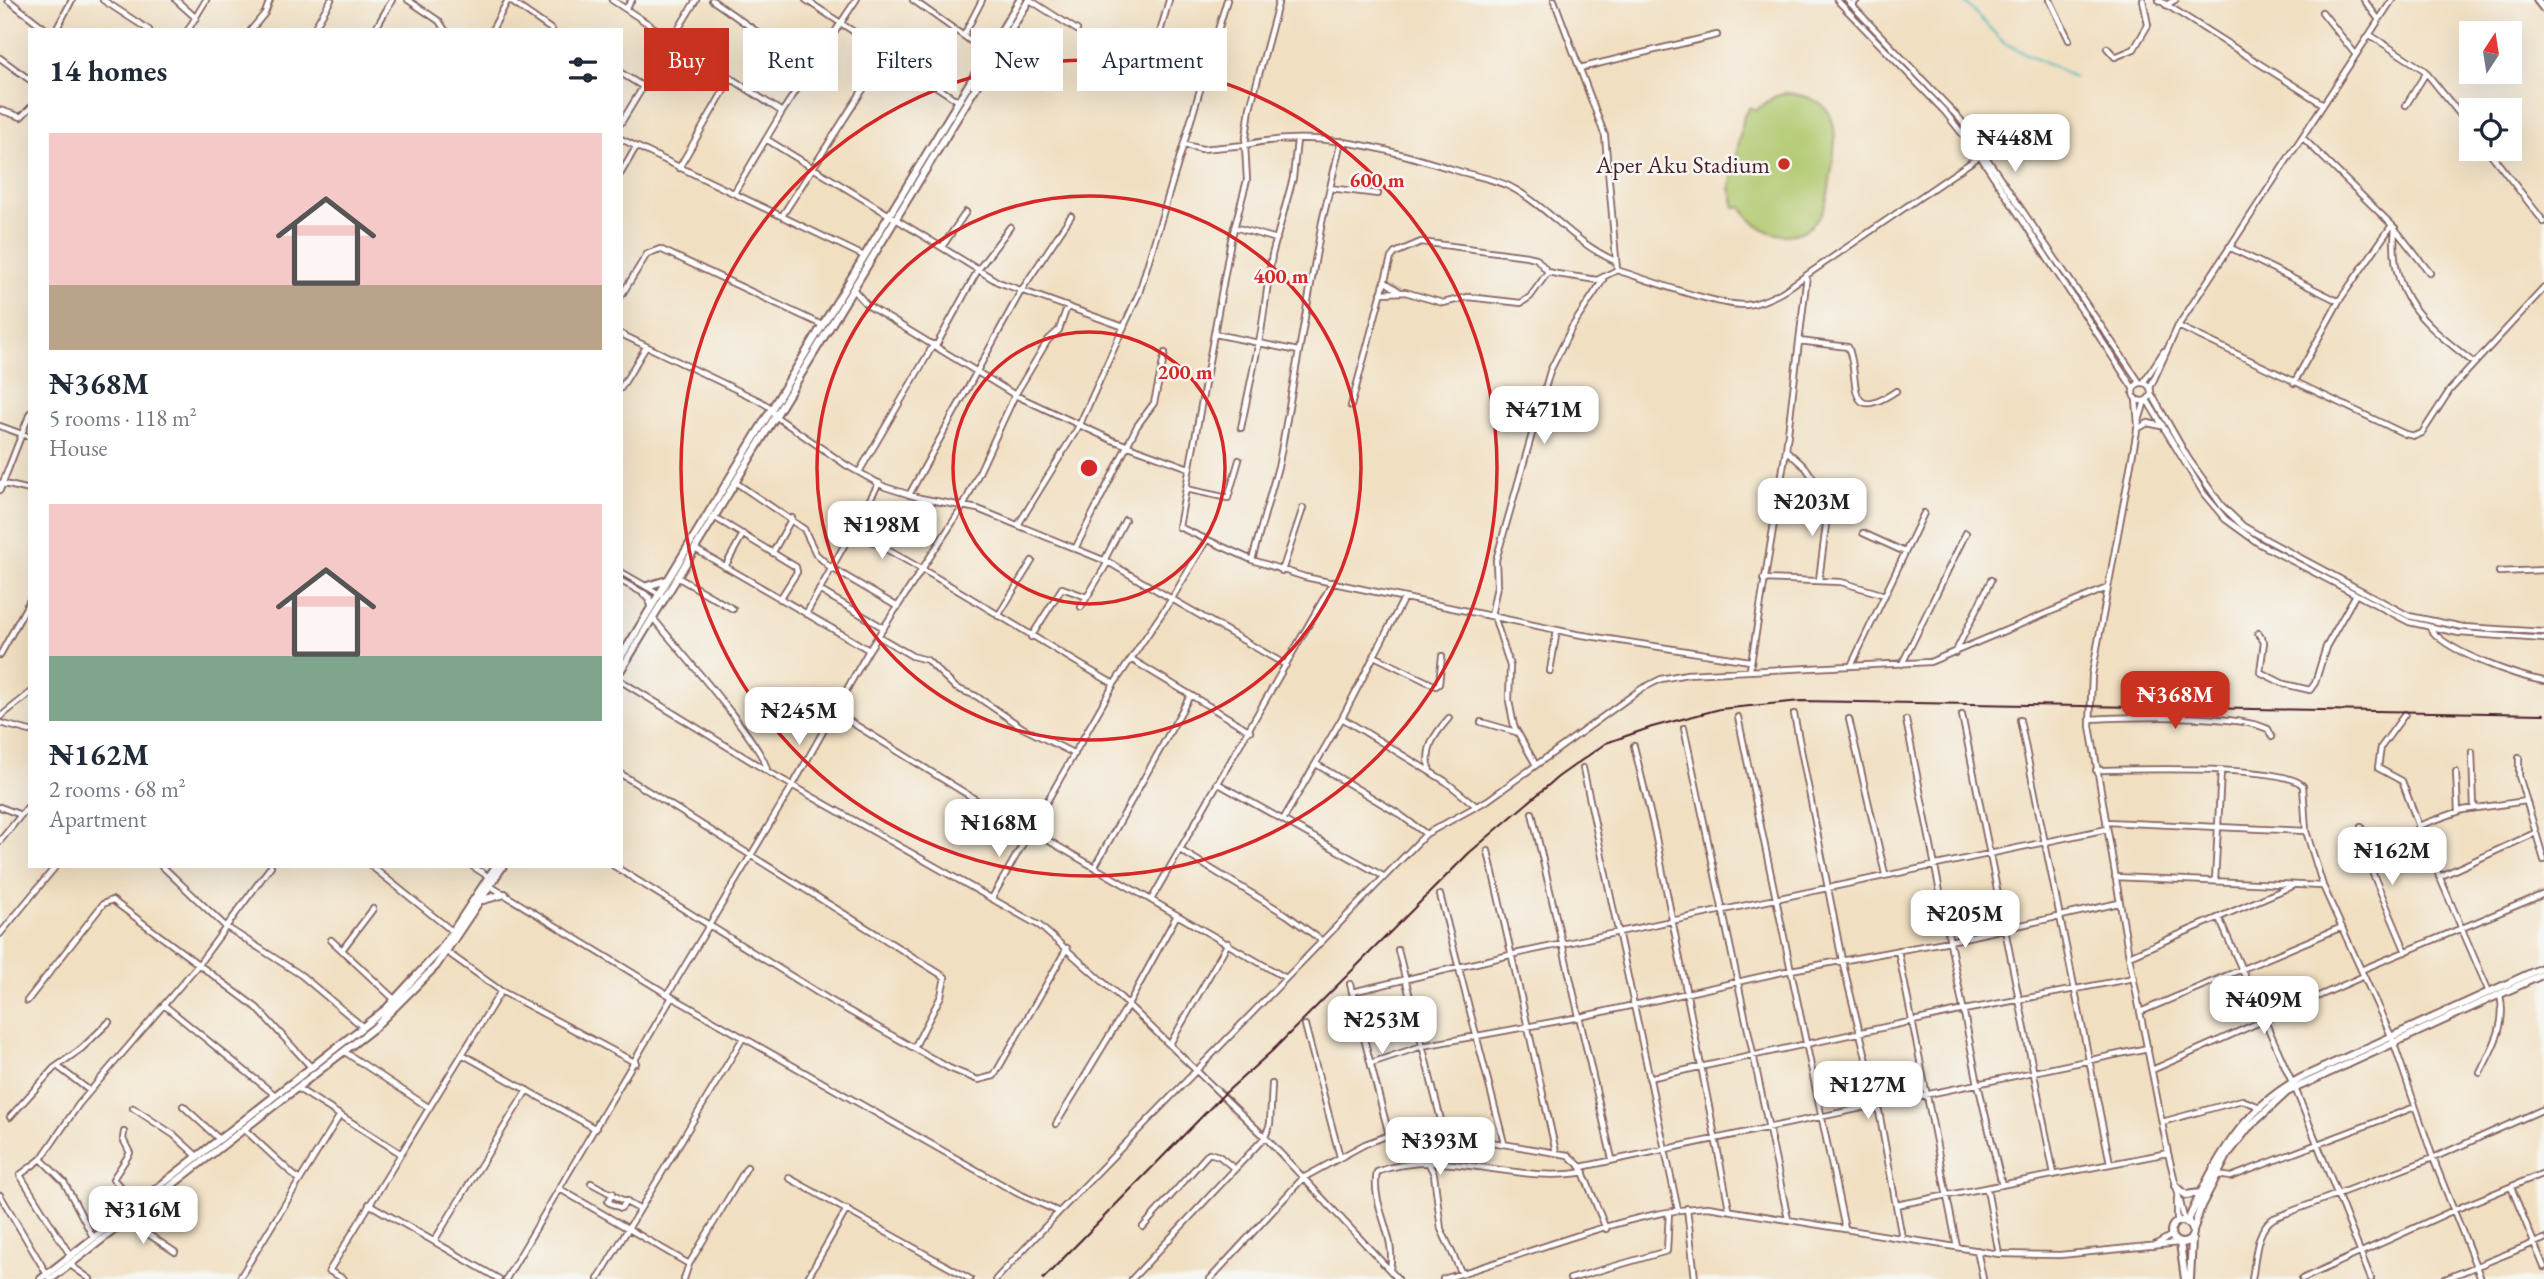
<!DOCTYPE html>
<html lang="en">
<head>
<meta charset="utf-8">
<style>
  :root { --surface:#fff; --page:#f2f2f3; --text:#1f2937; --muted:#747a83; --accent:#c8321e }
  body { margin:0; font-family:"EB Garamond",serif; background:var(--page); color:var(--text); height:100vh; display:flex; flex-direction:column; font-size:26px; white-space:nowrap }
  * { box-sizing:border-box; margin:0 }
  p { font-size:23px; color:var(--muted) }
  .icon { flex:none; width:38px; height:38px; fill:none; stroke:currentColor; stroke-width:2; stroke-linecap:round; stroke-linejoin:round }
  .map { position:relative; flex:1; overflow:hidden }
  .sheet { position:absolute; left:28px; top:28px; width:595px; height:840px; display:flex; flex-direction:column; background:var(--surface); border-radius:0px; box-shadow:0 7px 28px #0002 }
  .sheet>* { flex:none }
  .top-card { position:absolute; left:644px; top:28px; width:665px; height:63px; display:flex; gap:14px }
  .needle { width:46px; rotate:12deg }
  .buttons { position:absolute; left:2459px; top:21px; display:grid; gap:14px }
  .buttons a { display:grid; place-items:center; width:63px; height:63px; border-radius:0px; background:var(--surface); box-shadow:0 7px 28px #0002; font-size:35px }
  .price { position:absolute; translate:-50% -60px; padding:0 16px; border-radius:14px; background:#fff; color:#222; font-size:23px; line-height:46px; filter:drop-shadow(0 2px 4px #0008) }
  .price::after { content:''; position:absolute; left:50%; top:42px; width:21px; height:16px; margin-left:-10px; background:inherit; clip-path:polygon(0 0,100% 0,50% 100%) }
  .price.current { background:var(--accent); color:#fff }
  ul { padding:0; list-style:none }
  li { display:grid; align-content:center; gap:14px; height:371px; padding:0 21px }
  li span { display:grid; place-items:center; height:217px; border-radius:0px; color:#555 }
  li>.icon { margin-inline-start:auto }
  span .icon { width:126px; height:126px; fill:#fffc; stroke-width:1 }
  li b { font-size:30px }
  h2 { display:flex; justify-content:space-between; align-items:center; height:84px; padding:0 21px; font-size:30px }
  .tag { padding:0 24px; border-radius:0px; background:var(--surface); box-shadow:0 7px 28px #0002; font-size:24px; line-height:63px }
  .tag.current { background:var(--accent); color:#fff }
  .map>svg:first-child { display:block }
</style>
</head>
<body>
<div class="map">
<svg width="2544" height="1279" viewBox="0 0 2544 1279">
  <rect width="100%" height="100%" fill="#f6f6f2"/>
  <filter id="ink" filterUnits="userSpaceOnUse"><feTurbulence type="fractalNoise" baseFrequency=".0143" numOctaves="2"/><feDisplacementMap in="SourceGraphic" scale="14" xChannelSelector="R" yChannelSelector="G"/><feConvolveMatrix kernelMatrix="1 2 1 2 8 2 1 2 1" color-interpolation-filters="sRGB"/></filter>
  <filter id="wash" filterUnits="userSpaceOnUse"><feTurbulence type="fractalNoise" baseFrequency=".00686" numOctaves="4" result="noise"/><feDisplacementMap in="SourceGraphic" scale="28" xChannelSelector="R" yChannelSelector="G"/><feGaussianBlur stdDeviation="1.57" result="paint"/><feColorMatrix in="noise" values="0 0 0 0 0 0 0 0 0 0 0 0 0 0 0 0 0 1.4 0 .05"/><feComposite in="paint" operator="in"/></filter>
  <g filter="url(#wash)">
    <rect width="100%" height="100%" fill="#f1dfc1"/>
    <!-- green -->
    <path fill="#b0c76c" stroke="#7d734c" stroke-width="2" d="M 1786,93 C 1841,98 1838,130 1831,174 C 1829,188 1828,203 1820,216 C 1798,248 1757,236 1741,206 L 1735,207 L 1730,188 L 1744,116 L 1750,107 L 1756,110 L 1774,97 Z"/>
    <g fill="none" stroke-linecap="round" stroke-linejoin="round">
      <!-- stream -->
      <path stroke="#49b8be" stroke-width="2" d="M 1963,0 L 2004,43 L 2074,77"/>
    </g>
  </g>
  <g filter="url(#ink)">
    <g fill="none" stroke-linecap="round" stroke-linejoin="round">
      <!-- minor casing -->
      <g stroke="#846260" stroke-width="8">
        <path id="minor" d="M 8,0 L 47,30
          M 103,0 L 149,30
          M 176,0 L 196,18
          M 408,0 L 439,21 L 445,30
          M 509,0 L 552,30
          M 612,0 L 782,112
          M 712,0 L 766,38
          M 806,0 L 958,101
          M 913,0 L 989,54
          M 1030,0 L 1077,30
          M 1554,0 L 1605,136 L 1617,270 C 1648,280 1717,306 1746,305 C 1759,304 1771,298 1782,292 L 1980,156
          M 1837,0 L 1945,112 L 1980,156 L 2133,388
          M 1847,0 L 1960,119 L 2140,383
          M 2050,0 L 2069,40
          M 2159,0 L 2323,104
          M 2364,0 L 2379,20
          M 1852,5 L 1857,0
          M 2166,5 L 2175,0
          M 626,8 L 632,0
          M 2322,12 L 2356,55
          M 56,30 L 72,0
          M 188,30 L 206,0
          M 251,30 L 265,13 L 270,0
          M 313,30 L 331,0
          M 375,30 L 392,0
          M 492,30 L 508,0
          M 964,35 L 982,0
          M 2370,35 L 2424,70 L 2471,128
          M 2107,48 L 2115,57 L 2134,49 L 2148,25 L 2143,0
          M 0,58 L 30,80
          M 1580,68 L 1717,35
          M 1149,72 L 1169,0
          M 621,73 L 642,86
          M 2406,105 L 2426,73
          M 0,110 L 21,117 L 30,108
          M 621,123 L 696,0
          M 2302,137 L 2392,225 L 2430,273
          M 621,139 L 864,256
          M 766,139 L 998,282 L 1124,327
          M 1185,145 L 1202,149 L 1245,145 L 1250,108 L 1279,0
          M 2487,149 L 2544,222
          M 679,168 L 730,80
          M 621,173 L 636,147
          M 1330,188 L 1378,194
          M 734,193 L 782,112 L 856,0
          M 782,216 L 887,52
          M 1234,227 L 1277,239
          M 2395,228 C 2388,298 2424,323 2474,363
          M 942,247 L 966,212
          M 2229,247 L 2338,301
          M 1615,261 C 1573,242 1551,210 1516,190 C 1498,179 1474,176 1455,170 C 1387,149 1317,128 1245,145 L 1247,180 L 1231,240 L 1179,527 L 1252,560 L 1305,577 L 1576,634 L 1750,661
          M 1384,281 L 1399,291
          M 853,289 L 867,305 L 1015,395 L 1112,440 L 1189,468
          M 1381,293 L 1405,292 L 1443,303 L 1468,297 L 1521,303 L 1530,297 L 1548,272
          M 621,296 L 647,254 L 660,249 L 822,325
          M 2178,326 L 2405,434 L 2415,436 L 2422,433 L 2450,390 L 2544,288
          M 621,334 L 760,401 L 771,408 L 775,416 L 846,465 L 885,487 L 920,498 L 978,509 L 1108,562 L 1286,665
          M 1215,334 L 1298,351
          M 1799,341 L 1848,347 C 1861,376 1843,427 1896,391
          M 936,346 L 978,270 L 1010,227
          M2133 392a9 9 0 1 1 18 0a9 9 0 1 1-18 0Z
          M 2143,383 L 2164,351
          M 2294,383 L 2339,301 L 2392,225
          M 621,388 L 646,347
          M 2150,388 L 2178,326 L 2392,0
          M 2151,393 L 2188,458 L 2222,506 L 2243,526 L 2267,540 L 2409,616 L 2463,627 L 2544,632
          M 2136,399 L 2138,425 L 2092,675 L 2090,726 L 2129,956 L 2168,1153 L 2185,1222
          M 2147,400 L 2204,494 L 2225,519 L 2258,543 L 2409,622 L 2459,633 L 2544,639
          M 1351,406 L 1391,258 L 1395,253 L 1421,242 L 1527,256 L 1536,258 L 1548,272 L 1557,274 L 1597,280 L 1617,270
          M 2138,424 L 2145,401
          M 0,426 L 30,437
          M 1241,428 L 1261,332 L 1272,255 L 1293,178 L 1297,140
          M 2137,429 L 2148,423 L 2161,426
          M 1786,450 L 1806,468 L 1826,497 L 1827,517 L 1819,580
          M 859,472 L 934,344
          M 735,482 L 804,529 L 816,554 L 830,567 L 898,607
          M 0,483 L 30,490
          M 1186,489 L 1228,498 L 1239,460
          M 0,490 L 30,413
          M 909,495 L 1021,291 L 1071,216
          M 714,517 L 796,567 L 797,572 L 780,599
          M 1018,525 L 1079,426 L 1139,293 L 1227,0
          M 852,531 C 942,577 1026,634 1114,684
          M 1863,533 L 1905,552
          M 695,549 L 869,650
          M 1075,549 L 1137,426 L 1154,403 L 1165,353
          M 773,552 L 792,518
          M 1252,560 L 1279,463 L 1322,222 L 1341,141
          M 1104,561 L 1125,520
          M 725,567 L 743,534
          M 1282,571 L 1303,508
          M 621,572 L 661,595
          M 2499,572 L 2544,570
          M 677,577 L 733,609
          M 1763,579 L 1841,582 L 1885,595
          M 621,581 L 645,594
          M 819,590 L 884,628
          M 1081,607 L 1108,562
          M 806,614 L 879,483
          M 998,616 L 1032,561
          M 1491,616 L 1497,586 L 1496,560 L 1550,371 L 1572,327 L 1603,280
          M 1494,616 L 1510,666 L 1509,701 L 1514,726 L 1536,765
          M 653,618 C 672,642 768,750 767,771
          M 2430,628 C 2444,651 2516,676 2544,681
          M 2258,633 L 2264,642 L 2260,672 L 2284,684 L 2310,690 L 2315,683 L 2326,647 L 2355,596
          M 878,636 L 912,656 L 927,660 L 956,688 L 976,696 L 1023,728 L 1075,754
          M 1031,637 L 1062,588 L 1087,597
          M 1955,653 L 1991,580
          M 0,655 L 30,600
          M 1374,656 L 1436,686 L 1439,684 L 1442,656
          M 1131,659 L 1250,731
          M 1902,664 L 1966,533
          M 1851,666 L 1924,513
          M 1750,669 L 1786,450 L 1807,275
          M 1550,671 L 1557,630
          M 621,681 L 767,771 L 1040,926 L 1119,996 L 1265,1137 L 1398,1279
          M 833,711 L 1028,832
          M 1794,714 L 1842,960 L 1878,1106 L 1902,1238
          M 2405,714 L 2381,747 L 2378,768 L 2402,781 L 2425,843 L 2489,992
          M 1962,715 L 2054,1174
          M 0,717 L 30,693
          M 1738,717 L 1845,1229
          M 1342,718 L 1445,781 L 1476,806
          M 1849,719 L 1885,874
          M 2090,719 C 2132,717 2232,713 2268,729 L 2272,737
          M 1906,720 L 1978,1084 L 2002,1185
          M 2020,720 L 2110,1163
          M 1481,722 L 1516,732
          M 0,723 L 30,731
          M 1684,728 L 1788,1219
          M 1634,746 L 1655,833 L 1729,1208
          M 2472,752 L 2474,807
          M 2519,758 L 2519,776 L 2544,860
          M 1316,764 L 1399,814 L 1426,834
          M 1583,768 L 1678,1210
          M 2096,770 C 2130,770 2286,764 2303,786 L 2306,831 L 2323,886 L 2392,1038 L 2433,1158 L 2481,1279
          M 1430,772 C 1424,748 1434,735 1449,718
          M 2456,772 L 2458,811
          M 621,774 L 945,977 L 941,996 L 914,1048
          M 1217,783 L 1383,876
          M 0,807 L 21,815
          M 1532,813 L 1612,1159
          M 1284,818 L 1342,718 L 1404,598
          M 2106,822 L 2306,831
          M 2418,826 L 2463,810 L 2526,801
          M 2361,827 L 2370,867 L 2406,952
          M 1030,830 L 1284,977
          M 0,841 L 30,804
          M 1180,850 L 1287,915 L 1321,940
          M 1488,851 L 1556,1152
          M 162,866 L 225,926 L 301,975 L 363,1027
          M 371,866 L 452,931
          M 472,866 L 489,877
          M 614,866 L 828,999 L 949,1068 L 978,1080 L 994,1076 L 1067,948
          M 1095,866 L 1190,696
          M 2115,877 L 2322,886
          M 2439,877 L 2535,833
          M 2215,881 L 2221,771
          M 487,884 L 672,997 L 1017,1193 L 1059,1212 L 1426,834 L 1488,800 L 1641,689 L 1661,679 L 1687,674 L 1930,662 L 2107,588
          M 1440,895 L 1504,1143
          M 992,898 L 1114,684 L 1171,600 L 1206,541
          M 1151,900 L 1333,582
          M 2219,918 L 2292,1082
          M 0,934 L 56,866
          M 331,940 L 394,999
          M 342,950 L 373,909
          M 1398,950 L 1445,1136
          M 1898,950 L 1957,1247
          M 447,952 L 501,991 L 636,1063
          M 2129,956 L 2292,886
          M 2361,970 L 2544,894
          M 1350,984 L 1389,1135
          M 1352,992 L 1510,955 L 2107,829
          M 668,994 L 793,785 L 869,650 L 964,505 L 1015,395 L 1048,340 L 1059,330 L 1067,307
          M 27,1001 L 103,904 L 112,900 L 257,1008 L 311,1067
          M 164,1005 L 275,1095
          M 2140,1012 L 2342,927
          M 1305,1025 L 1340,1157
          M 1170,1044 L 1228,943
          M 345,1052 L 428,1107
          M 462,1054 L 596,1129
          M 1371,1063 L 1422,1046 L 1580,1017 L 1791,970 L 1950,941 L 2119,903
          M 57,1066 L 90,1091
          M 2152,1070 L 2364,976
          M 2480,1073 C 2493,1047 2507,1025 2500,995
          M 1649,1078 L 1964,1010 L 2134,978
          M 297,1088 L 400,1153
          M 2295,1088 L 2371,1279
          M 183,1106 L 219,1139
          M 133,1108 L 174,1135 L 197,1156
          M 10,1117 L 54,1068 L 81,1049 L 109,1022
          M 2162,1122 L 2242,1100 L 2260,1107
          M 1056,1124 L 1128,1005 L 1177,915
          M 244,1129 L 299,1180
          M 124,1132 L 123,1139 L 130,1153 L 113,1179 L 137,1203
          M 41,1159 L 64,1182 L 93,1237
          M 1429,1164 L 1434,1174 L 1441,1229 L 1462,1274
          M 1581,1167 L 2148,1048
          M 2217,1175 L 2231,1177 L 2415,1107
          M 789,1178 L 970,1279
          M 591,1183 L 639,1209
          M 2511,1187 L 2544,1267
          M 560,1189 L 689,1264 L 747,1167
          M 1987,1189 L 1999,1254
          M 613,1193 L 608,1202 L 621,1208 L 627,1201
          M 0,1195 L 48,1276
          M 369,1204 L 499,1279
          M 1896,1205 L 2168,1153
          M 1687,1208 L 1695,1279
          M 127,1220 L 175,1252
          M 2177,1223 L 2177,1198
          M 1143,1227 L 1209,1153 L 1219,1156 L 1235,1169
          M 434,1241 L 527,1090
          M 2153,1246 L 2172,1235
          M 1977,1250 L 1983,1279
          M 70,1255 L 20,1175 L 41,1159 L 79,1104 L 198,965 L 271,866
          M 69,1264 L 90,1279
          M 1390,1269 C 1397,1235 1370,1205 1377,1172 C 1444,1146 1515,1185 1584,1172
          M 239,1279 L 340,1115
          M 344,1279 L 329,1271 L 501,991
          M 506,1279 L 672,997
          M 598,1279 L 743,1038
          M 684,1279 L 689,1264
          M 807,1279 L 847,1209
          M 996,1279 L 1059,1212
          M 1132,1279 L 1265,1137 L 1270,1124 L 1272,1084
          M 1210,1279 L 1303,1178 L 1365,1144 L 1389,1135 L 1473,1139 L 1568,1155 L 1581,1167 L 1606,1229
          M 1443,1279 C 1528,1255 1620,1213 1708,1207 L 1999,1254 L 2060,1255 L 2179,1243
          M 1570,1279 L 1667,1251 L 1669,1212
          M 2252,1279 C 2256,1259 2255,1229 2274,1218 L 2433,1158 L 2544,1109
          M 2302,1279 L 2454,1210 L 2544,1173
          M 2445,1279 L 2544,1239"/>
      </g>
      <!-- major casing -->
      <g stroke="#846260" stroke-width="10">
        <path id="major" d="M 2537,0 L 2544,9
          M 647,586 L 667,580
          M 644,594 L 649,598 L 651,607
          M 621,657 L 1020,0
          M 621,670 L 1029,0
          M 483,900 L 505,894
          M 2176,1186 L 2186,1195 L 2200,1193
          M2171 1232a11 11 0 1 1 22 0a11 11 0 1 1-22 0Z
          M 2187,1223 C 2213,1164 2243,1107 2303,1077 L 2544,967
          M 2193,1231 L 2201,1206 L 2228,1154 L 2248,1128 L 2287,1092 L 2544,974
          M 2180,1243 L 2185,1279
          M 41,1279 L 387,1008 L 441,949 L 496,866
          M 51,1279 L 374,1028 L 436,966 L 503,866
          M 2190,1279 L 2192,1239"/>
      </g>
      <!-- minor -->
      <use href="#minor" stroke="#fff" stroke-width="4.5"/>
      <!-- major -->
      <use href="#major" stroke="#fff" stroke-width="6"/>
      <!-- rail -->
      <path stroke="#4a1f2b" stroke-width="2" d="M 1043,1279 L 1223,1095 L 1272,1051 L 1469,853 L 1558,777 L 1606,743 L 1652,727 L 1720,709 L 1801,701 L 2544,714"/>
    </g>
  </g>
  <!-- distance rings -->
  <g fill="none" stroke="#d62828" stroke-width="3.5">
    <circle cx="1089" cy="468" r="136"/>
    <circle cx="1089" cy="468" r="272"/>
    <circle cx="1089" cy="468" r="408"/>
  </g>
  <!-- markers -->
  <circle fill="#c8321e" stroke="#f6f6f2" stroke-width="2.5" cx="1784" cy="164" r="7"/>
  <g text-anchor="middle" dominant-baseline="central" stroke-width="5" stroke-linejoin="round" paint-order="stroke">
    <!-- poi labels -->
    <g font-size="24" fill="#4a1f2b" stroke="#f6f6f2" text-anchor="end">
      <text x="1770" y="164">Aper Aku Stadium</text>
    </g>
  </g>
  <circle cx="1089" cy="468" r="10" fill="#d62828" stroke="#f6f6f2" stroke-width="3.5"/>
  <g font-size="21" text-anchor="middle" font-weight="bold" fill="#d62828" stroke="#f6f6f2" stroke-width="5" stroke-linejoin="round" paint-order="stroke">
    <text x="1377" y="187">600 m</text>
    <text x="1281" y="283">400 m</text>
    <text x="1185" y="379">200 m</text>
  </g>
</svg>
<div class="buttons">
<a><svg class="needle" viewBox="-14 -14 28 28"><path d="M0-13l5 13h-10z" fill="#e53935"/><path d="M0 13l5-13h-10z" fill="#747a83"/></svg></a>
<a><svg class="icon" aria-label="locate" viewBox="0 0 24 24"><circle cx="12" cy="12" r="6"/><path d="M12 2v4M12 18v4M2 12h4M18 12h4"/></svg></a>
</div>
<b class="price" style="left:2015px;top:174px">₦448M</b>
<b class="price" style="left:1544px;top:446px">₦471M</b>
<b class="price" style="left:1812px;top:538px">₦203M</b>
<b class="price" style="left:882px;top:561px">₦198M</b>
<b class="price current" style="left:2175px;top:731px">₦368M</b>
<b class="price" style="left:799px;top:747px">₦245M</b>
<b class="price" style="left:999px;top:859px">₦168M</b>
<b class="price" style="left:2392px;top:887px">₦162M</b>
<b class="price" style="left:1965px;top:950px">₦205M</b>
<b class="price" style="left:2264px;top:1036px">₦409M</b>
<b class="price" style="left:1382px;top:1056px">₦253M</b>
<b class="price" style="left:1868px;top:1121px">₦127M</b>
<b class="price" style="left:1440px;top:1177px">₦393M</b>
<b class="price" style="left:143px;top:1246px">₦316M</b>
<div class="top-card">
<a class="tag current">Buy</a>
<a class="tag">Rent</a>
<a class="tag">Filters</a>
<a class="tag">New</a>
<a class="tag">Apartment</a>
</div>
<section class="sheet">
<h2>14 homes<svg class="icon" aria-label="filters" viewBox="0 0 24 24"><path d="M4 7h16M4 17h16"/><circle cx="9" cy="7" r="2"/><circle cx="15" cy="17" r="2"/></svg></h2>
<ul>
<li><span style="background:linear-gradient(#f6c9c9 70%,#b9a48a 0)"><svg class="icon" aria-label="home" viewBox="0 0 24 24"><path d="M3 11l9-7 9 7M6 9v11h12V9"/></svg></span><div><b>₦368M</b><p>5 rooms · 118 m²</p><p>House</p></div></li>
<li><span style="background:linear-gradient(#f6c9c9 70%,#7fa58c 0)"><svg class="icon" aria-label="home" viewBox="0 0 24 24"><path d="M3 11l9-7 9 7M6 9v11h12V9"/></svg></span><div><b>₦162M</b><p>2 rooms · 68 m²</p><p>Apartment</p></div></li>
</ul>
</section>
</div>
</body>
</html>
